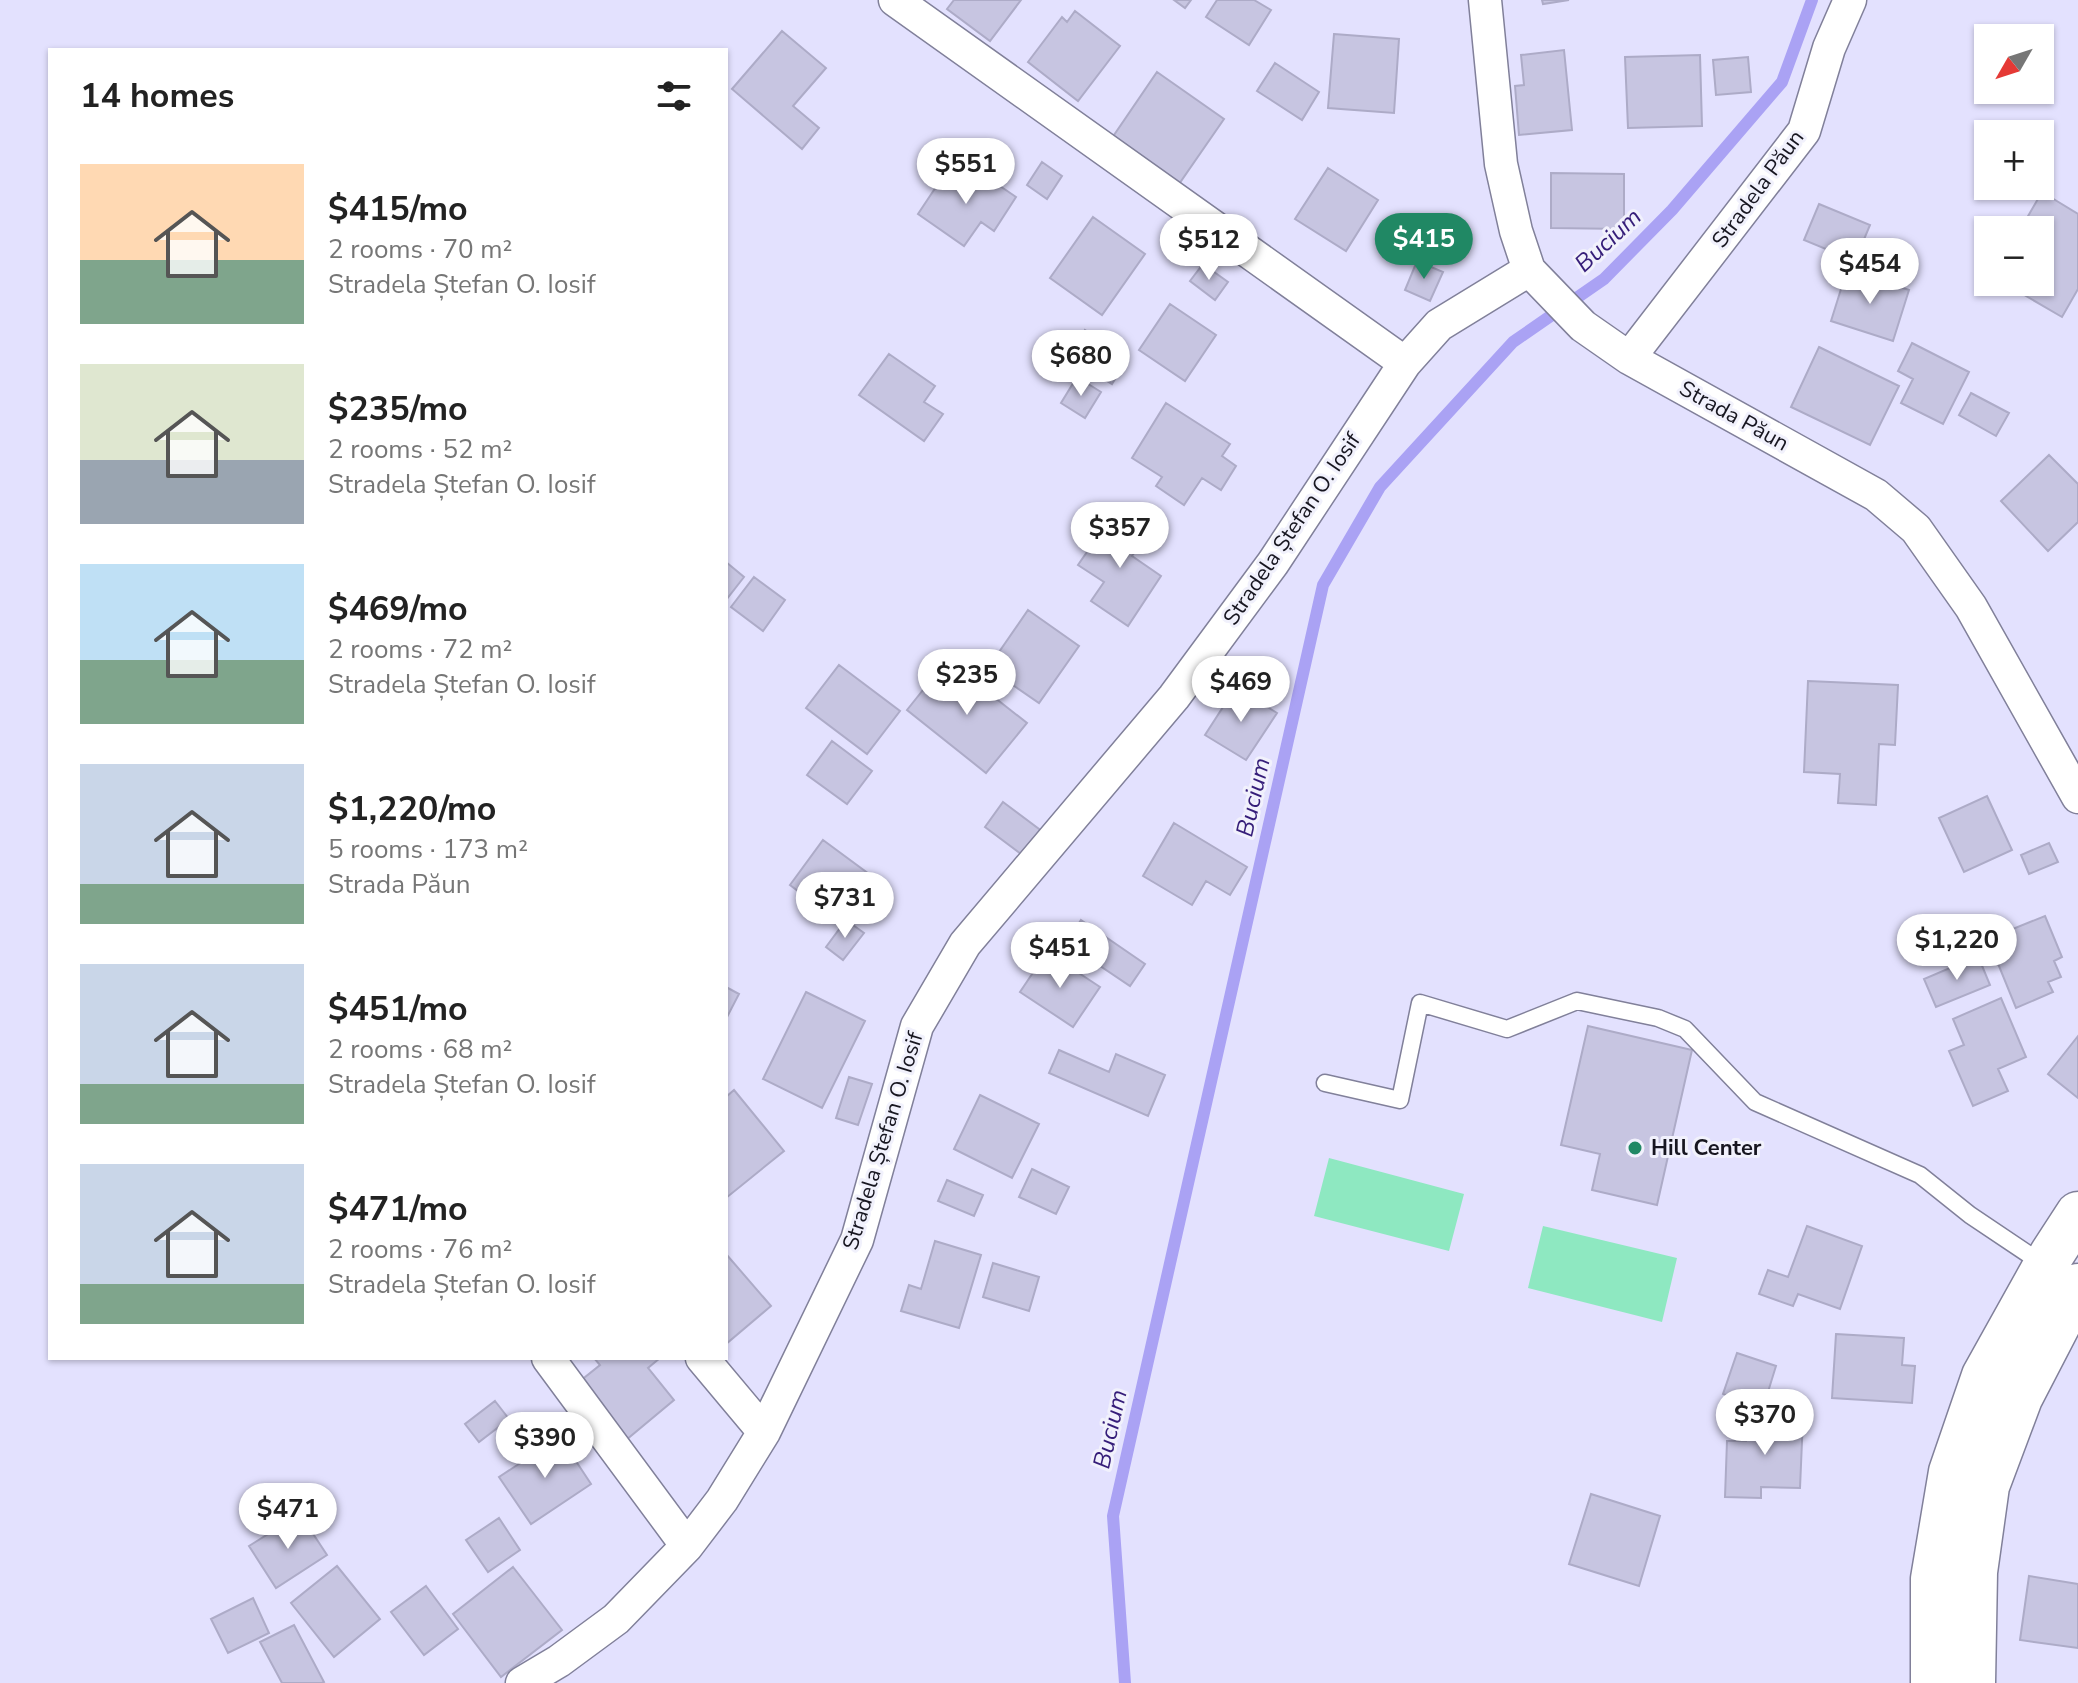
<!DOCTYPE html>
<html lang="en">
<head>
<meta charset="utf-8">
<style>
  :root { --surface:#fff; --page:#f2f2f2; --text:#222; --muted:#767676; --accent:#208864 }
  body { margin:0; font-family:"Nunito Sans",sans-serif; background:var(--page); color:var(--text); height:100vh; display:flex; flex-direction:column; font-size:30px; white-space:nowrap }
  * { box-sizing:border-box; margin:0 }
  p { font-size:26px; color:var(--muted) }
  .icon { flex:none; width:44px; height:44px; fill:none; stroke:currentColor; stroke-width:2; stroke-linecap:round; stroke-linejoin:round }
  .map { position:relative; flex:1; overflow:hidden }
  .panel { position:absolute; left:48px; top:48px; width:680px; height:1312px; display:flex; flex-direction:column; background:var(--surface); border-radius:0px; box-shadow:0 2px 6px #0004 }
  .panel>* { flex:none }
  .needle { width:52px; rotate:231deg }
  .fabs { position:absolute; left:1974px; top:24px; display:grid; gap:16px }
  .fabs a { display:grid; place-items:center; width:80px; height:80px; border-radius:0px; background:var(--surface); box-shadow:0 2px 6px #0004; font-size:40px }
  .price { position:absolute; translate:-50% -68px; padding:0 18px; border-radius:28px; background:#fff; color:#222; font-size:26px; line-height:52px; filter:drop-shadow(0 2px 4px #0008) }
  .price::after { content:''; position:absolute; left:50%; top:48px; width:24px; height:18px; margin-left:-12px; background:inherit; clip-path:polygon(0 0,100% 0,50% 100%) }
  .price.on { background:var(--accent); color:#fff }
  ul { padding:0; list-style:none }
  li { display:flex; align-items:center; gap:24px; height:200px; padding:0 32px }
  li span { display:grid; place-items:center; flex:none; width:224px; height:160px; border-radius:0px; color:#555 }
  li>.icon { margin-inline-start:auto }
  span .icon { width:96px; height:96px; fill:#fffc; stroke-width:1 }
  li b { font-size:34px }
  h2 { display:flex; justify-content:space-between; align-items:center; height:96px; padding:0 32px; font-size:34px }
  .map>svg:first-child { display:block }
</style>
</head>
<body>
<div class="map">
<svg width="2078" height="1683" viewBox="0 0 2078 1683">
  <rect width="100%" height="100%" fill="#e3e1fe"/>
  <!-- green -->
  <path fill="#8ee8c1" d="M 1329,1158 L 1464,1194 L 1449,1251 L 1314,1216 Z
    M 1543,1226 L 1677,1258 L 1662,1322 L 1528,1288 Z"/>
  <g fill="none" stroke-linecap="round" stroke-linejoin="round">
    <!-- stream -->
    <path stroke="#aaa2f4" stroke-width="12" d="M 1125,1683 L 1113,1516 L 1323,585 L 1380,487 L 1513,342 L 1604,279 L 1672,210 L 1782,82 L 1812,0"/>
  </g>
  <!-- building -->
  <path fill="#c7c5e1" stroke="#adabc7" stroke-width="2" d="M 954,0 L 1021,0 L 990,41 L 947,9 Z
    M 1174,0 L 1191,0 L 1185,8 Z
    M 1217,0 L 1254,0 L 1271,10 L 1249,45 L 1206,17 Z
    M 1542,0 L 1569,0 L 1543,4 Z
    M 1075,11 L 1120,46 L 1078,101 L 1028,62 L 1062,17 L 1067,22 Z
    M 782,31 L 826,68 L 793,106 L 819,128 L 802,149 L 732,89 Z
    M 1334,34 L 1399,39 L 1394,113 L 1328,108 Z
    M 1564,50 L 1572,130 L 1519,135 L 1515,86 L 1524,85 L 1521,55 Z
    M 1700,55 L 1702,126 L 1628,128 L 1625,57 Z
    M 1748,57 L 1751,92 L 1716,95 L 1713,60 Z
    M 1275,63 L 1319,92 L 1302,120 L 1257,91 Z
    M 1157,72 L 1224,119 L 1179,184 L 1112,138 Z
    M 1042,162 L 1062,176 L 1047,199 L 1027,185 Z
    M 1328,168 L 1378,200 L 1346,251 L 1295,219 Z
    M 978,171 L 1016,197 L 994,231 L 981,222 L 964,246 L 918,214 L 946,172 L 967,187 Z
    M 1551,173 L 1624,174 L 1624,229 L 1551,228 Z
    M 2042,192 L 2078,214 L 2078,289 L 2062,317 L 2002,282 L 2040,282 L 2040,230 L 2020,230 Z
    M 1819,204 L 1870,225 L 1855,261 L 1804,240 Z
    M 1093,217 L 1145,254 L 1102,315 L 1050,278 Z
    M 1417,261 L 1443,272 L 1430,301 L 1405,290 Z
    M 1203,264 L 1228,282 L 1215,300 L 1190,281 Z
    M 1847,270 L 1909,290 L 1893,341 L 1831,321 Z
    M 1170,304 L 1216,335 L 1185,381 L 1139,350 Z
    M 1085,330 L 1128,357 L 1112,384 L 1068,357 Z
    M 1912,343 L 1969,372 L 1943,424 L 1901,403 L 1913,379 L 1898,371 Z
    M 1819,347 L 1899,386 L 1870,445 L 1791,407 Z
    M 889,354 L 935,386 L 924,402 L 943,414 L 924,441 L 859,395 Z
    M 1077,377 L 1101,392 L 1085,418 L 1061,403 Z
    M 1971,393 L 2009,413 L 1996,436 L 1959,415 Z
    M 1166,403 L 1230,444 L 1222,456 L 1236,466 L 1221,490 L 1202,478 L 1184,505 L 1156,486 L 1162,477 L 1132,458 Z
    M 2049,455 L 2078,484 L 2078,522 L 2048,551 L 2001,501 Z
    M 1114,513 L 1147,535 L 1132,556 L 1161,576 L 1128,626 L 1091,601 L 1104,582 L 1078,565 Z
    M 726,562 L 744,577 L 726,600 Z
    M 754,577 L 785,600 L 763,631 L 731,607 Z
    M 1028,610 L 1079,646 L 1039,703 L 988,668 Z
    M 947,660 L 1027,723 L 986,773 L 907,710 Z
    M 839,665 L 900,711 L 867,754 L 806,708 Z
    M 1808,681 L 1898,685 L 1895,745 L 1879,744 L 1876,805 L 1838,803 L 1840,774 L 1804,772 Z
    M 1236,687 L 1277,713 L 1246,760 L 1205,735 Z
    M 832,741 L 872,771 L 847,804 L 807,775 Z
    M 1987,796 L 2012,850 L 1964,872 L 1939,818 Z
    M 1003,802 L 1043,832 L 1025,857 L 985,827 Z
    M 1174,823 L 1247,867 L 1230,895 L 1206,881 L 1192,905 L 1143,876 Z
    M 823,840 L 869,874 L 835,919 L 790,885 Z
    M 2049,843 L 2058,862 L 2029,874 L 2021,855 Z
    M 2045,916 L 2062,957 L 2054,961 L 2061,977 L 2048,982 L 2053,992 L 2016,1008 L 1988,939 Z
    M 846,920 L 864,933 L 843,960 L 826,947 Z
    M 1081,920 L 1145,964 L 1130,986 L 1066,943 Z
    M 1047,952 L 1100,987 L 1073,1027 L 1020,992 Z
    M 1978,956 L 1990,985 L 1936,1007 L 1924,979 Z
    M 726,987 L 739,994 L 726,1019 Z
    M 806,992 L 865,1021 L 822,1108 L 763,1079 Z
    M 2001,998 L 2026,1057 L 1998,1069 L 2008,1091 L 1973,1106 L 1949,1051 L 1964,1045 L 1953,1019 Z
    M 1588,1026 L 1692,1050 L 1657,1205 L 1592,1190 L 1600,1154 L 1561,1145 Z
    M 2078,1036 L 2078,1098 L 2048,1074 Z
    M 1059,1050 L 1109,1072 L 1116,1054 L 1165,1075 L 1148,1116 L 1049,1073 Z
    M 849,1077 L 872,1084 L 858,1125 L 836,1118 Z
    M 734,1090 L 784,1151 L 726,1198 L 726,1097 Z
    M 980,1095 L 1039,1124 L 1012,1178 L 954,1149 Z
    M 1032,1169 L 1069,1187 L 1056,1214 L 1019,1197 Z
    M 947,1180 L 983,1195 L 974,1216 L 938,1201 Z
    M 1807,1226 L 1862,1246 L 1840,1309 L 1798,1294 L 1793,1306 L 1759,1294 L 1768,1270 L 1788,1277 Z
    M 935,1241 L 981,1255 L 959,1328 L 901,1311 L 909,1285 L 921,1289 Z
    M 726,1254 L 771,1306 L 726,1344 Z
    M 993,1263 L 1039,1277 L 1029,1311 L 983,1297 Z
    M 1836,1334 L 1904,1338 L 1902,1365 L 1915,1366 L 1912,1403 L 1832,1398 Z
    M 1737,1353 L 1776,1366 L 1763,1408 L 1723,1394 Z
    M 594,1358 L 660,1358 L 648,1368 L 674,1400 L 626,1440 L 579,1382 L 600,1365 Z
    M 495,1401 L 509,1419 L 479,1442 L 465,1424 Z
    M 1747,1416 L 1803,1418 L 1800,1488 L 1761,1487 L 1761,1498 L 1725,1497 L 1727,1441 L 1746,1441 Z
    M 560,1437 L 591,1484 L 531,1524 L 499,1477 Z
    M 1591,1494 L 1660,1516 L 1639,1586 L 1569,1564 Z
    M 300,1514 L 327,1555 L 276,1588 L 249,1546 Z
    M 499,1518 L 520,1550 L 488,1572 L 466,1540 Z
    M 337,1566 L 380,1619 L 334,1657 L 291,1603 Z
    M 513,1567 L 562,1630 L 501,1677 L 453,1614 Z
    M 2029,1576 L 2078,1584 L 2078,1648 L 2020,1640 Z
    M 426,1586 L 458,1629 L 424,1655 L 391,1612 Z
    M 253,1598 L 269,1633 L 228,1653 L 211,1619 Z
    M 294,1625 L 324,1682 L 322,1683 L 282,1683 L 260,1642 Z"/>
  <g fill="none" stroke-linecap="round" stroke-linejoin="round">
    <!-- lane casing -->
    <g stroke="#81809a" stroke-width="19">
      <path id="lane" d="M 1325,1083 L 1400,1100 L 1420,1003 L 1507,1029 L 1577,1001 L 1658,1018 L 1685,1029 L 1755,1102 L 1920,1175 L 1970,1215 L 2043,1264"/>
    </g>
    <!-- street casing -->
    <g stroke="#81809a" stroke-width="35">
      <path id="street" d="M 895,0 L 1405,363
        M 1485,0 L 1501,164 L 1516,231 L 1529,270 L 1583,326 L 1629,358 L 1876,495 L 1916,529 L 1971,607 L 2078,797
        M 1629,358 L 1804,131 L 1829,48 L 1850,0
        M 548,1358 L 687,1546
        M 702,1358 L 764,1432
        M 522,1683 L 559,1661 L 616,1619 L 687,1546 L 722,1500 L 764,1432 L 857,1240 L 917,1026 L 965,944 L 1174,697 L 1273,563 L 1405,363 L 1439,325 L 1529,270"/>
    </g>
    <!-- primary casing -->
    <g stroke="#81809a" stroke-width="47">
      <path id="primary" d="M 1933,1683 L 1933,1579 L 1951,1472 L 1984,1376 L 2052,1254 L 2078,1214
        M 1973,1683 L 1975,1572 L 1987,1486 L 2020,1398 L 2078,1286"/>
    </g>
    <!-- lane -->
    <use href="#lane" stroke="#fff" stroke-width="16"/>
    <!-- street -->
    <use href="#street" stroke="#fff" stroke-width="32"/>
    <!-- primary -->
    <use href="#primary" stroke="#fff" stroke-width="44"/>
  </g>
  <!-- markers -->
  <circle fill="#208864" stroke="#f1f1fc" stroke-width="3" cx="1635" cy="1148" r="8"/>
  <g text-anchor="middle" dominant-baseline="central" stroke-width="6" stroke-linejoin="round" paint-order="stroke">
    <!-- street labels -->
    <g font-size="22" fill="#171620" stroke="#f1f1fc">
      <text transform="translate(1758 189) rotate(-54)">Stradela Păun</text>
      <text transform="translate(1734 416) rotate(29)">Strada Păun</text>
      <text transform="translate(1292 529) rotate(-56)">Stradela Ștefan O. Iosif</text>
      <text transform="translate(883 1141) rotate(-73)">Stradela Ștefan O. Iosif</text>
    </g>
    <!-- poi labels -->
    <g font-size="22" font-weight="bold" fill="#171620" stroke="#f1f1fc" text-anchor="start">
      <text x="1651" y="1148">Hill Center</text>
    </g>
    <!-- water labels -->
    <g font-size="24" font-style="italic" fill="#351d79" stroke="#f1f1fc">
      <text transform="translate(1608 240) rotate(-43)">Bucium</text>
      <text transform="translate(1253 797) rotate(-77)">Bucium</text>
      <text transform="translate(1110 1429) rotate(-77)">Bucium</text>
    </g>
  </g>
</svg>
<div class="fabs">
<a><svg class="needle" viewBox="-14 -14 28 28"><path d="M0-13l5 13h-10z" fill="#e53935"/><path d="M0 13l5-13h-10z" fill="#767676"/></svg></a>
<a>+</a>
<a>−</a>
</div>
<b class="price" style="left:966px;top:206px">$551</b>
<b class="price on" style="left:1424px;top:281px">$415</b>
<b class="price" style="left:1209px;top:282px">$512</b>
<b class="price" style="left:1870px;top:306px">$454</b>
<b class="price" style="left:1081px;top:398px">$680</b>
<b class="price" style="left:1120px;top:570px">$357</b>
<b class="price" style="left:967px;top:717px">$235</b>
<b class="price" style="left:1241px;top:724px">$469</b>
<b class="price" style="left:845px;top:940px">$731</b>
<b class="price" style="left:1957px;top:982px">$1,220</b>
<b class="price" style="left:1060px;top:990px">$451</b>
<b class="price" style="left:1765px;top:1457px">$370</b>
<b class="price" style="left:545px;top:1480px">$390</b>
<b class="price" style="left:288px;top:1551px">$471</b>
<section class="panel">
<h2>14 homes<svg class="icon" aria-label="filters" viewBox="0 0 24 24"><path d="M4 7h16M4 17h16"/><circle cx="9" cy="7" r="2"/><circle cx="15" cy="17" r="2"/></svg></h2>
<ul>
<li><span style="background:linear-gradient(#ffd9b3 60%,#7fa58c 0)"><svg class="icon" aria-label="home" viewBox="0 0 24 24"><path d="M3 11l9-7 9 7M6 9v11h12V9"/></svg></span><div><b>$415/mo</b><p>2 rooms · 70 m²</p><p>Stradela Ștefan O. Iosif</p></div></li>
<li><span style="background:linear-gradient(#dfe7d0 60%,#9aa5b1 0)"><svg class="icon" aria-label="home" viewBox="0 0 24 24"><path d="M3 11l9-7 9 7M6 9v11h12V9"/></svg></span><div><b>$235/mo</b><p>2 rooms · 52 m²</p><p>Stradela Ștefan O. Iosif</p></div></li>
<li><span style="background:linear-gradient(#bfe0f5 60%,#7fa58c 0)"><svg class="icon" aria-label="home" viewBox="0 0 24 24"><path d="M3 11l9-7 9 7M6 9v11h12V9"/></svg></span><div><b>$469/mo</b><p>2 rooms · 72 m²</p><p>Stradela Ștefan O. Iosif</p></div></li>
<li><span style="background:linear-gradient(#c9d6e8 75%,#7fa58c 0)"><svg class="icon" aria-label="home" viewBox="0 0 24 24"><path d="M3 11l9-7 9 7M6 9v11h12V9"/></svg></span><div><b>$1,220/mo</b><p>5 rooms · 173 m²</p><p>Strada Păun</p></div></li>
<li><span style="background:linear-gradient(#c9d6e8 75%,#7fa58c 0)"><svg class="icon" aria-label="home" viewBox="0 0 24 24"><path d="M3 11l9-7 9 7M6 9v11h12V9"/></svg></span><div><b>$451/mo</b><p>2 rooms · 68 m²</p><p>Stradela Ștefan O. Iosif</p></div></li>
<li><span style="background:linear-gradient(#c9d6e8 75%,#7fa58c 0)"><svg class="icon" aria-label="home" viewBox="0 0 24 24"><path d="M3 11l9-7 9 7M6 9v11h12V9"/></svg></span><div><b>$471/mo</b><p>2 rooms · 76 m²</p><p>Stradela Ștefan O. Iosif</p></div></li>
</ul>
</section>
</div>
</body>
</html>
